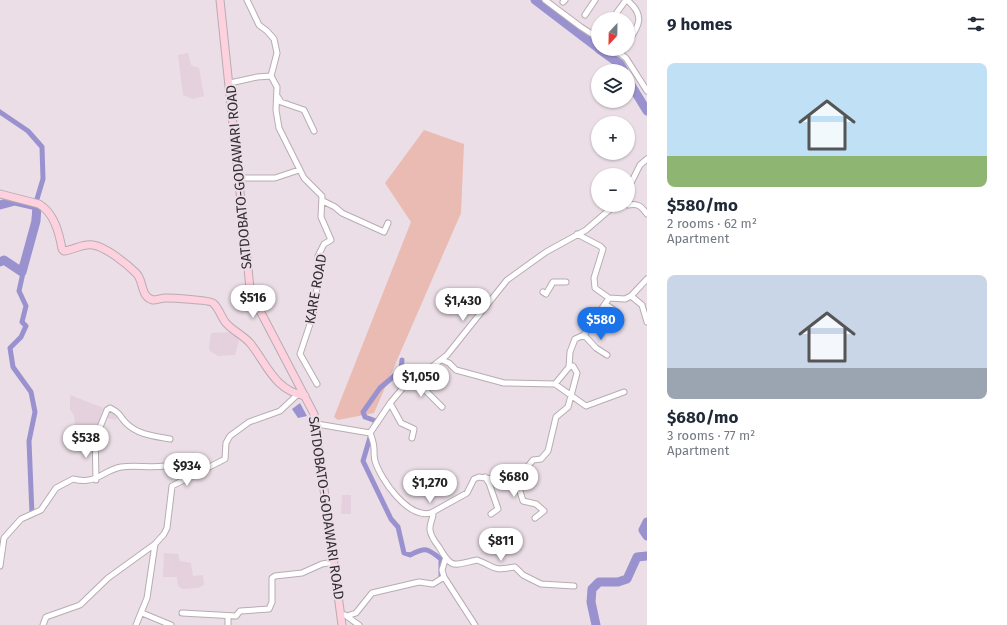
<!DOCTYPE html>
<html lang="en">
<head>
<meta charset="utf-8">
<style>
  :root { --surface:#fff; --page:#f6f6f7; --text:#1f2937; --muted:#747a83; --accent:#1a73e8 }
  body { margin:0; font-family:"Fira Sans",sans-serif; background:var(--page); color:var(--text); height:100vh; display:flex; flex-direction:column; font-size:15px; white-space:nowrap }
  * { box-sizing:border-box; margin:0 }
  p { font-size:13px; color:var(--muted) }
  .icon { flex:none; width:22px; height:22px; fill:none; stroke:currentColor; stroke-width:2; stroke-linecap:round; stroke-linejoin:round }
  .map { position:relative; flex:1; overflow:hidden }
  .side { display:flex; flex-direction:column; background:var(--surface); width:360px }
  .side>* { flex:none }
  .needle { width:26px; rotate:202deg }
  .tools { position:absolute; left:591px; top:12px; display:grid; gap:8px }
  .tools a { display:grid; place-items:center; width:44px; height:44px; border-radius:50%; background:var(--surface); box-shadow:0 1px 3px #0004; font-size:20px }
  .price { position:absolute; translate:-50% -34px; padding:0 9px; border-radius:14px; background:#fff; color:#222; font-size:13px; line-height:26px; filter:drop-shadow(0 1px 2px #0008) }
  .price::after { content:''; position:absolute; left:50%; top:24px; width:12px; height:9px; margin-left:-6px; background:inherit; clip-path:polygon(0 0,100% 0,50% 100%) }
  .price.active { background:var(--accent); color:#fff }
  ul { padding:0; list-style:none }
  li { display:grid; align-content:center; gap:8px; height:212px; padding:0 20px }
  li span { display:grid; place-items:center; height:124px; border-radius:8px; color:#555 }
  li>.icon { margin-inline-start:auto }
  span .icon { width:72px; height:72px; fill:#fffc; stroke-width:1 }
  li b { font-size:17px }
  h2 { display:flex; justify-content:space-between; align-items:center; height:48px; padding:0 20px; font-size:17px }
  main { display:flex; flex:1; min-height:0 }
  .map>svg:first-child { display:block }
</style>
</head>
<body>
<main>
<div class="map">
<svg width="647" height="625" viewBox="0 0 647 625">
  <rect width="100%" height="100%" fill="#ebdee6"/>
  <!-- built -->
  <path fill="#e4d1dd" d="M 188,53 L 191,65 L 199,68 L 204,96 L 193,99 L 183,95 L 178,55 Z
    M 234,332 L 237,335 L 239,341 L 235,355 L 218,356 L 210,351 L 209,348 L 211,333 Z
    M 70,395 L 119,414 L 116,420 L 107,418 L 100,438 L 91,434 L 76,432 L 74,416 L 70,409 Z
    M 342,495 L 351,495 L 351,514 L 341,514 Z
    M 164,553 L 178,554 L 180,561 L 191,563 L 193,576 L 203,575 L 204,585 L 198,588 L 183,589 L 178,586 L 177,577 L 163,577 Z"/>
  <!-- green -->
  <path fill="#eabbb2" d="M 424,130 L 464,144 L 461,213 L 374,413 L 338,420 L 334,417 L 411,222 L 385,183 Z"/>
  <!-- water -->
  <path fill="#9a92cf" d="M 300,403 L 307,416 L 298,418 L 292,409 Z"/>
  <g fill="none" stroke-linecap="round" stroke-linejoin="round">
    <!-- canal -->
    <path stroke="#9a92cf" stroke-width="5" d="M 0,112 L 28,131 L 42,147 L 43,179 L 37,199
      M 374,427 L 376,421 L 365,417 L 363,412 L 380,388 L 401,370 L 402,360
      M 371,434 L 363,461 L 391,519 L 398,527 L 404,553 L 410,555 C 426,547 427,548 441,559 L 441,576
      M 32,514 L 29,441 L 35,412 L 31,392 L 13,367 L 10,348 L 21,337 L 26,326 L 22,322 L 26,306 L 19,291 L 34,223 L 35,208"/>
    <!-- river -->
    <path stroke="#9a92cf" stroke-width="9" d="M 535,0 L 598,48
      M 599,49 L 620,64 L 624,71
      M 628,80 L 647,111
      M 0,205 L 15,201 L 37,206 L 36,221 L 22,272 L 4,260 L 0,262
      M 647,522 L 643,530 L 647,536
      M 596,625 L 591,602 L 592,589 L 599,582 L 618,582 L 627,579 L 637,557 L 647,556"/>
    <!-- street casing -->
    <g stroke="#b8acb3" stroke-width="7">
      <path id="street" d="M 247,0 L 259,25 L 267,31 L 274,39 L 277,53 L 271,76 L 277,87 L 276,110 L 279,128 L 304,178 L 322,196 L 321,217 L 331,240 L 324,244 L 318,256 L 319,274 L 313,315 L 300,354 L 317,384
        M 545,0 L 581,27 L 598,38
        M 627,0 C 645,15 640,25 628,42
        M 563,2 L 565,0
        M 585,15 L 595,0
        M 612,19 L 626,0
        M 614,49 L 626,58 L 647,91
        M 230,83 L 257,77 L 271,76
        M 277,96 L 281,102 L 304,110 L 314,131
        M 239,178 L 275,178 L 299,170
        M 628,189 L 640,165 L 647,159
        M 323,201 L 335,207 L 342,213 L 384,232 L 388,223
        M 628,205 C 638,203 641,206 647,214
        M 543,292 L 546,294 L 553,282 L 566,282
        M 631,296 L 642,305 L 647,322
        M 609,298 L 625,299 L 631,296 L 647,279
        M 605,304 L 617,312 L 620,321
        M 584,335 L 596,348 L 607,355
        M 442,360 L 449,363 L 456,370 L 504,383 L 555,384 L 569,367 L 570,352 L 575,339 L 584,335 L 609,298 L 595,288 L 594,278 L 603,249 L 600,246 L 577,234
        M 412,377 L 442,407
        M 555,384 L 586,406 L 624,392
        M 390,403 L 401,423 L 414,429 L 412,438
        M 317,424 L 370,433 L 391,402 L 412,377 L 433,366 L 447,355 L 507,280 L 546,252 L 586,230 L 615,205
        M 370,433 C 372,438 374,444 374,449 C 374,453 374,457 375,461 C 381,480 408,519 431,513 L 467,493 L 474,479 L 479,477 L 492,479 L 515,475 L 520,476 L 533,460 L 541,459 L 548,451 L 556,417 L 568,407 L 577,373 L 573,366 L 569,367
        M 515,475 L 523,501 L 536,504 L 544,511 L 535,518
        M 485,477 L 489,483 L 498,509 L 491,514
        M 96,480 L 95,431 L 98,432 L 107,410 L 110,408 C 122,414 118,415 126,423 C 138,435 154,436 170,439
        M 433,512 C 434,518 429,523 430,530 C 431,537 435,542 439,547 C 452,570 453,565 477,560 C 498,568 490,571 515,567 L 523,575 L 541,584 L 574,586
        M 445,560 L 442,570 L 444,577 L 475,625
        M 0,566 L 4,538 L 21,519 L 41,510 L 56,488 L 73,479 C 97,485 101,471 121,467 C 136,465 150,468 165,466
        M 142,613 L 171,625
        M 182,613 L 236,616 L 240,611 L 269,609 L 272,602 L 272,578 L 275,576 L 302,573 L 322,564 L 334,562
        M 345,615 L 359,625
        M 347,616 L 356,613 L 372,593 L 419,582 L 433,584 L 444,577
        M 43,625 L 46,617 L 80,605 L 108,578 L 155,544
        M 136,625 L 147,598 L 155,544 L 164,534 L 167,528 L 172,486 L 225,459 L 226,443 L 230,436 L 249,422 L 280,411 L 297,395
        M 228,625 L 228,616"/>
    </g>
    <!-- secondary casing -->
    <g stroke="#b8acb3" stroke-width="9">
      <path id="secondary" d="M 220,0 L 250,288 L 256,303 L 314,414 L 342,625
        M 0,194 L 39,204 C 54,213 59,232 62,249 L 64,251 C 74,250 83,243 93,245 C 106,247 127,264 136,273 C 144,280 140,297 153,300 C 157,300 162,298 165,298 C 171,298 210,300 213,303 C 219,308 221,317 226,323 C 233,331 243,335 250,343 C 267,364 274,390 305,396"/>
    </g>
    <!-- street -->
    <use href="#street" stroke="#fff" stroke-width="5"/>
    <!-- secondary -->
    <use href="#secondary" stroke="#fdd2de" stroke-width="7"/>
  </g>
  <g text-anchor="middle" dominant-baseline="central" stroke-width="4" stroke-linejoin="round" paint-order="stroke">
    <!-- street labels -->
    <g font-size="14" fill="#332e31" stroke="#ebdee6">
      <text transform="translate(239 177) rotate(-95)">SATDOBATO-GODAWARI ROAD</text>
      <text transform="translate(316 289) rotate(-80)">KARE ROAD</text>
      <text transform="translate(326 508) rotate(82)">SATDOBATO-GODAWARI ROAD</text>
    </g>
  </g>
</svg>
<div class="tools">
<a><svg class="needle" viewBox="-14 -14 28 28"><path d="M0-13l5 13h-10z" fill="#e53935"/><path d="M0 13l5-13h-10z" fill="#747a83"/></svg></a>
<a><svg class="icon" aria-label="layers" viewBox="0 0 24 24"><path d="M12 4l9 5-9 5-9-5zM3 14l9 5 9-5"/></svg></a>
<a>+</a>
<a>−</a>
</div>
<b class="price" style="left:253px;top:319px">$516</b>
<b class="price" style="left:463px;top:322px">$1,430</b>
<b class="price active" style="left:601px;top:341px">$580</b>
<b class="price" style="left:421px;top:398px">$1,050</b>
<b class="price" style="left:86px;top:459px">$538</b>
<b class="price" style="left:187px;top:487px">$934</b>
<b class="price" style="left:514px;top:498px">$680</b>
<b class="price" style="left:430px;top:504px">$1,270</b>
<b class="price" style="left:501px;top:562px">$811</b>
</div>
<section class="side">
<h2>9 homes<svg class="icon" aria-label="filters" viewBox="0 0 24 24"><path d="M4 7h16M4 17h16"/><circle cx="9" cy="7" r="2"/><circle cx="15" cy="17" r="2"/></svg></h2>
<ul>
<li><span style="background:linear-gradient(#bfe0f5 75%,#8fb573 0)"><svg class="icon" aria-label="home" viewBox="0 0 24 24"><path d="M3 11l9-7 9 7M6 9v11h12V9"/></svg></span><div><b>$580/mo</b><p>2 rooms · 62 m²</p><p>Apartment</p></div></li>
<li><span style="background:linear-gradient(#c9d6e8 75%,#9aa5b1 0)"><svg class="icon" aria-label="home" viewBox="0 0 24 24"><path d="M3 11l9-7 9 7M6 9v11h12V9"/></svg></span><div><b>$680/mo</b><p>3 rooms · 77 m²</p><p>Apartment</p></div></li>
</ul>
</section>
</main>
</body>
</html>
